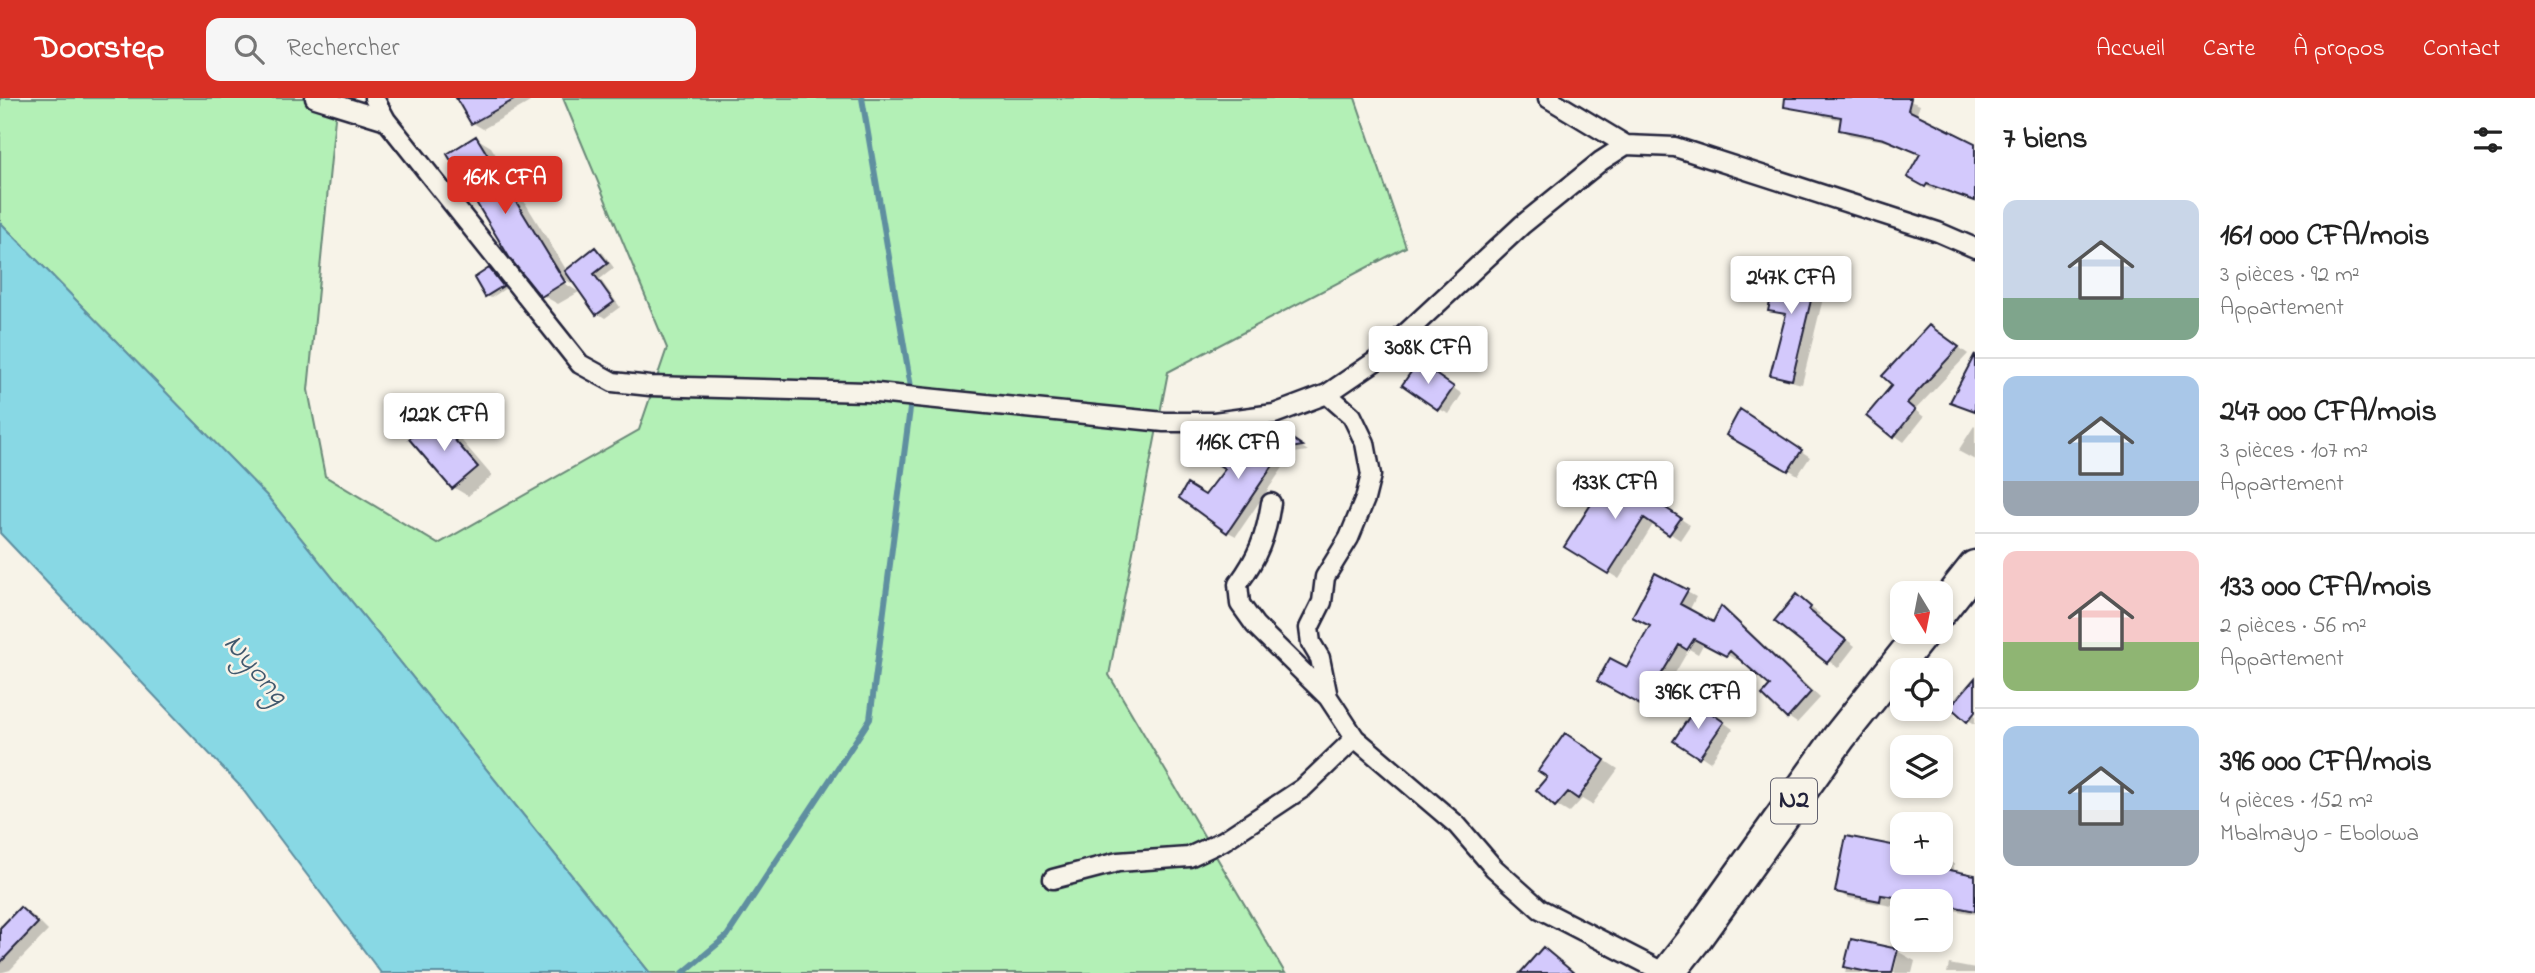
<!DOCTYPE html>
<html lang="fr">
<head>
<meta charset="utf-8">
<style>
  :root { --surface:#fff; --page:#f6f6f6; --text:#222; --muted:#767676; --line:#e0e0e0; --accent:#d93025 }
  body { margin:0; font-family:"Indie Flower",sans-serif; background:var(--page); color:var(--text); height:100vh; display:flex; flex-direction:column; font-size:26px; white-space:nowrap }
  * { box-sizing:border-box; margin:0 }
  p { font-size:23px; color:var(--muted) }
  .icon { flex:none; width:38px; height:38px; fill:none; stroke:currentColor; stroke-width:2; stroke-linecap:round; stroke-linejoin:round }
  .map { position:relative; flex:1; overflow:hidden }
  .sheet { display:flex; flex-direction:column; background:var(--surface); width:560px }
  .sheet>* { flex:none }
  .needle { width:46px; rotate:170deg }
  .buttons { position:absolute; left:1890px; top:483px; display:grid; gap:14px }
  .buttons a { display:grid; place-items:center; width:63px; height:63px; border-radius:14px; background:var(--surface); box-shadow:0 4px 10px #0003; font-size:35px }
  .price { position:absolute; translate:-50% -60px; padding:0 16px; border-radius:7px; background:#fff; color:#222; font-size:23px; line-height:46px; filter:drop-shadow(0 2px 4px #0008) }
  .price::after { content:''; position:absolute; left:50%; top:42px; width:21px; height:16px; margin-left:-10px; background:inherit; clip-path:polygon(0 0,100% 0,50% 100%) }
  .price.active { background:var(--accent); color:#fff }
  ul { padding:0; list-style:none }
  li { display:flex; align-items:center; gap:21px; height:175px; padding:0 28px }
  li+li { border-top:2px solid var(--line) }
  li span { display:grid; place-items:center; flex:none; width:196px; height:140px; border-radius:14px; color:#555 }
  li>.icon { margin-inline-start:auto }
  span .icon { width:84px; height:84px; fill:#fffc; stroke-width:1 }
  li b { font-size:30px }
  h2 { display:flex; justify-content:space-between; align-items:center; height:84px; padding:0 28px; font-size:30px }
  header { display:flex; align-items:center; gap:42px; box-sizing:border-box; height:98px; padding:0 35px; background:var(--accent); color:#fff }
  header strong { font-size:33px }
  nav { display:flex; gap:38px; margin-inline-start:auto; font-size:24px }
  .search { width:490px; height:63px; background:var(--page); display:flex; align-items:center; gap:18px; box-sizing:border-box; padding:0 24px; border-radius:14px; color:var(--muted); font-size:26px }
  main { display:flex; flex:1; min-height:0 }
  .map>svg:first-child { display:block }
</style>
</head>
<body>
<header>
<strong>Doorstep</strong>
<div class="search"><svg class="icon" aria-label="search" viewBox="0 0 24 24"><circle cx="10" cy="10" r="6"/><path d="M15 15l6 6"/></svg>Rechercher</div>
<nav><a>Accueil</a><a>Carte</a><a>À propos</a><a>Contact</a></nav>
</header>
<main>
<div class="map">
<svg width="1975" height="875" viewBox="0 0 1975 875">
  <rect width="100%" height="100%" fill="#f7f3e8"/>
  <filter id="ink" filterUnits="userSpaceOnUse"><feTurbulence type="fractalNoise" baseFrequency=".0143" numOctaves="2"/><feDisplacementMap in="SourceGraphic" scale="14" xChannelSelector="R" yChannelSelector="G"/><feConvolveMatrix kernelMatrix="1 2 1 2 8 2 1 2 1" color-interpolation-filters="sRGB"/></filter>
  <g filter="url(#ink)">
    <!-- green -->
    <path fill="#b3f0b6" stroke="#6a8978" stroke-width="2" d="M 0,0 L 337,0 L 308,292 L 325,378 L 438,446 L 639,332 L 667,250 L 563,0 L 1355,0 L 1406,149 L 1168,274 L 1109,577 L 1285,875 L 650,875 L 267,398 L 0,124 Z"/>
    <!-- water -->
    <path fill="#88d8e4" stroke="#5f8fa0" stroke-width="2" d="M 0,124 L 267,398 L 650,875 L 381,875 L 240,688 L 0,435 Z"/>
    <!-- shadow -->
    <path fill="#0003" d="M 471,0 L 528,0 L 530,4 L 483,31 L 473,25 Z
      M 1819,0 L 1902,0 L 1920,7 L 1916,18 L 1975,47 L 1975,104 L 1937,91 L 1935,93 L 1910,78 L 1922,57 L 1895,45 L 1850,37 L 1841,32 L 1843,22 L 1825,19 L 1816,13 Z
      M 476,40 L 491,49 L 567,173 L 596,151 L 603,155 L 614,170 L 600,181 L 620,209 L 605,220 L 597,215 L 578,189 L 559,178 L 557,181 L 579,194 L 558,206 L 542,197 Z
      M 489,172 L 506,190 L 491,200 L 486,197 Z
      M 1817,178 L 1827,184 L 1802,286 L 1782,281 L 1772,276 L 1787,219 L 1770,212 Z
      M 1940,235 L 1968,256 L 1915,312 L 1924,319 L 1904,344 L 1868,318 Z
      M 1428,272 L 1462,296 L 1449,316 L 1439,311 Z
      M 1750,319 L 1810,359 L 1798,377 L 1728,336 Z
      M 436,321 L 451,330 L 492,378 L 468,398 L 453,389 Z
      M 1974,328 L 1975,329 L 1975,362 L 1958,353 Z
      M 1282,335 L 1308,353 L 1293,355 L 1236,438 L 1228,434 L 1206,399 L 1227,370 L 1245,366 Z
      M 1614,377 L 1690,427 L 1680,442 L 1654,425 L 1619,481 L 1566,448 Z
      M 1656,477 L 1696,499 L 1689,513 L 1714,526 L 1722,511 L 1731,516 L 1820,600 L 1797,625 L 1788,619 L 1773,588 L 1739,559 L 1737,562 L 1704,545 L 1698,556 L 1689,551 L 1667,589 L 1676,597 L 1661,617 L 1600,582 L 1628,571 L 1652,528 Z
      M 1796,499 L 1820,516 L 1817,519 L 1855,548 L 1838,570 L 1776,523 Z
      M 1975,590 L 1975,626 L 1968,622 Z
      M 1709,614 L 1733,631 L 1710,664 L 1676,641 Z
      M 1566,637 L 1618,671 L 1592,707 L 1582,701 L 1569,715 L 1556,707 L 1549,679 Z
      M 1847,740 L 1902,751 L 1902,765 L 1941,765 L 1941,759 L 1954,766 L 1953,774 L 1975,779 L 1975,816 L 1941,810 L 1941,803 L 1893,803 L 1892,808 L 1849,800 L 1837,793 Z
      M 20,811 L 32,817 L 48,833 L 10,872 L 0,875 L 0,826 L 3,829 Z
      M 1852,843 L 1897,853 L 1915,863 L 1912,875 L 1894,875 L 1898,856 L 1895,856 L 1891,875 L 1845,875 Z
      M 1949,866 L 1975,871 L 1975,875 L 1947,875 Z"/>
    <g fill="none" stroke-linecap="round" stroke-linejoin="round">
      <!-- stream -->
      <path stroke="#5f8fa0" stroke-width="6" d="M 683,875 L 727,838 L 870,621 L 912,295 L 862,0"/>
    </g>
    <!-- building -->
    <path fill="#d3c9fc" stroke="#22223b" stroke-width="2" d="M 456,0 L 517,0 L 471,26 Z
      M 1785,0 L 1911,0 L 1908,12 L 1975,45 L 1975,103 L 1927,86 L 1925,89 L 1907,79 L 1920,56 L 1884,41 L 1839,32 L 1841,19 L 1784,9 Z
      M 476,38 L 565,184 L 541,199 L 509,159 L 447,56 Z
      M 595,149 L 608,165 L 594,176 L 614,204 L 596,217 L 565,173 Z
      M 1778,168 L 1817,177 L 1792,282 L 1770,277 L 1786,216 L 1768,213 Z
      M 489,170 L 503,188 L 485,199 L 474,180 Z
      M 1929,227 L 1959,249 L 1907,305 L 1915,312 L 1893,340 L 1866,318 L 1892,287 L 1882,278 Z
      M 1975,256 L 1975,313 L 1950,304 Z
      M 1418,264 L 1454,289 L 1438,312 L 1402,287 Z
      M 1740,311 L 1802,352 L 1788,373 L 1726,337 Z
      M 435,319 L 478,369 L 452,391 L 409,341 Z
      M 1269,328 L 1273,328 L 1303,348 L 1284,351 L 1227,435 L 1179,400 L 1187,386 L 1205,397 L 1225,371 L 1219,367 L 1229,353 L 1245,364 Z
      M 1604,369 L 1681,420 L 1669,437 L 1644,420 L 1608,476 L 1564,449 L 1600,392 L 1592,386 Z
      M 1655,475 L 1688,492 L 1680,506 L 1713,524 L 1721,508 L 1811,594 L 1787,621 L 1762,597 L 1770,588 L 1730,553 L 1726,558 L 1694,541 L 1687,552 L 1679,547 L 1658,582 L 1668,590 L 1651,613 L 1597,583 L 1610,560 L 1627,569 L 1650,528 L 1632,519 Z
      M 1796,496 L 1811,509 L 1809,512 L 1846,542 L 1827,565 L 1774,523 Z
      M 1975,580 L 1975,614 L 1967,624 L 1950,609 Z
      M 1698,606 L 1724,624 L 1699,660 L 1673,643 Z
      M 1565,635 L 1605,662 L 1578,701 L 1568,694 L 1555,709 L 1536,692 L 1547,679 L 1538,673 Z
      M 1846,738 L 1902,749 L 1902,765 L 1942,765 L 1940,770 L 1975,777 L 1975,813 L 1941,806 L 1941,803 L 1920,803 L 1881,797 L 1880,803 L 1835,794 Z
      M 20,809 L 38,825 L 0,865 L 0,830 Z
      M 1851,841 L 1898,851 L 1892,875 L 1872,875 L 1844,869 Z
      M 1543,849 L 1574,875 L 1520,875 Z"/>
    <g fill="none" stroke-linecap="round" stroke-linejoin="round">
      <!-- street casing -->
      <g stroke="#22223b" stroke-width="23">
        <path id="street" d="M 315,0 L 386,22
          M 374,0 L 386,22 L 580,266 L 613,284 L 650,288 L 867,294 L 1164,324 L 1214,324 L 1274,316 L 1327,296 L 1377,262 L 1522,127 L 1601,63 L 1626,47 L 1675,49 L 1938,134 L 1975,150
          M 1548,0 L 1626,47
          M 1327,296 L 1352,318 L 1365,345 L 1371,377 L 1365,401 L 1349,440 L 1325,479 L 1322,504 L 1309,530 L 1311,545 L 1320,560 L 1328,599 L 1355,640 L 1457,727 L 1494,770 L 1540,811 L 1665,875
          M 1271,405 C 1266,438 1258,459 1238,486 L 1240,506 L 1255,527 L 1328,599
          M 1053,781 L 1118,764 L 1189,759 L 1223,743 L 1303,690 L 1355,640"/>
      </g>
      <!-- highway casing -->
      <g stroke="#22223b" stroke-width="37">
        <path id="highway" d="M 1941,512 L 1975,469
          M 1668,875 L 1694,842 L 1840,638 L 1923,534"/>
      </g>
      <!-- street -->
      <use href="#street" stroke="#f7f3e8" stroke-width="18"/>
      <!-- highway -->
      <use href="#highway" stroke="#f7f3e8" stroke-width="32"/>
    </g>
  </g>
  <g text-anchor="middle" dominant-baseline="central" stroke-width="5" stroke-linejoin="round" paint-order="stroke">
    <!-- shield labels -->
    <rect fill="#f7f3e8" stroke="#62616f" stroke-width="2" x="1771" y="680.5" width="46" height="45" rx="5"/>
    <g font-size="26" font-weight="bold" fill="#22223b">
      <text x="1794" y="703">N2</text>
    </g>
    <!-- water labels -->
    <g font-size="30" font-style="italic" fill="#41596e" stroke="#f7f3e8">
      <text transform="translate(255 572) rotate(50)">Nyong</text>
    </g>
  </g>
</svg>
<div class="buttons">
<a><svg class="needle" viewBox="-14 -14 28 28"><path d="M0-13l5 13h-10z" fill="#e53935"/><path d="M0 13l5-13h-10z" fill="#767676"/></svg></a>
<a><svg class="icon" aria-label="locate" viewBox="0 0 24 24"><circle cx="12" cy="12" r="6"/><path d="M12 2v4M12 18v4M2 12h4M18 12h4"/></svg></a>
<a><svg class="icon" aria-label="layers" viewBox="0 0 24 24"><path d="M12 4l9 5-9 5-9-5zM3 14l9 5 9-5"/></svg></a>
<a>+</a>
<a>−</a>
</div>
<b class="price active" style="left:505px;top:118px">161K CFA</b>
<b class="price" style="left:1791px;top:218px">247K CFA</b>
<b class="price" style="left:1428px;top:288px">308K CFA</b>
<b class="price" style="left:444px;top:355px">122K CFA</b>
<b class="price" style="left:1238px;top:383px">116K CFA</b>
<b class="price" style="left:1615px;top:423px">133K CFA</b>
<b class="price" style="left:1698px;top:633px">396K CFA</b>
</div>
<section class="sheet">
<h2>7 biens<svg class="icon" aria-label="filters" viewBox="0 0 24 24"><path d="M4 7h16M4 17h16"/><circle cx="9" cy="7" r="2"/><circle cx="15" cy="17" r="2"/></svg></h2>
<ul>
<li><span style="background:linear-gradient(#c9d6e8 70%,#7fa58c 0)"><svg class="icon" aria-label="home" viewBox="0 0 24 24"><path d="M3 11l9-7 9 7M6 9v11h12V9"/></svg></span><div><b>161 000 CFA/mois</b><p>3 pièces · 92 m²</p><p>Appartement</p></div></li>
<li><span style="background:linear-gradient(#a9c7e8 75%,#9aa5b1 0)"><svg class="icon" aria-label="home" viewBox="0 0 24 24"><path d="M3 11l9-7 9 7M6 9v11h12V9"/></svg></span><div><b>247 000 CFA/mois</b><p>3 pièces · 107 m²</p><p>Appartement</p></div></li>
<li><span style="background:linear-gradient(#f6c9c9 65%,#8fb573 0)"><svg class="icon" aria-label="home" viewBox="0 0 24 24"><path d="M3 11l9-7 9 7M6 9v11h12V9"/></svg></span><div><b>133 000 CFA/mois</b><p>2 pièces · 56 m²</p><p>Appartement</p></div></li>
<li><span style="background:linear-gradient(#a9c7e8 60%,#9aa5b1 0)"><svg class="icon" aria-label="home" viewBox="0 0 24 24"><path d="M3 11l9-7 9 7M6 9v11h12V9"/></svg></span><div><b>396 000 CFA/mois</b><p>4 pièces · 152 m²</p><p>Mbalmayo - Ebolowa</p></div></li>
</ul>
</section>
</main>
</body>
</html>
